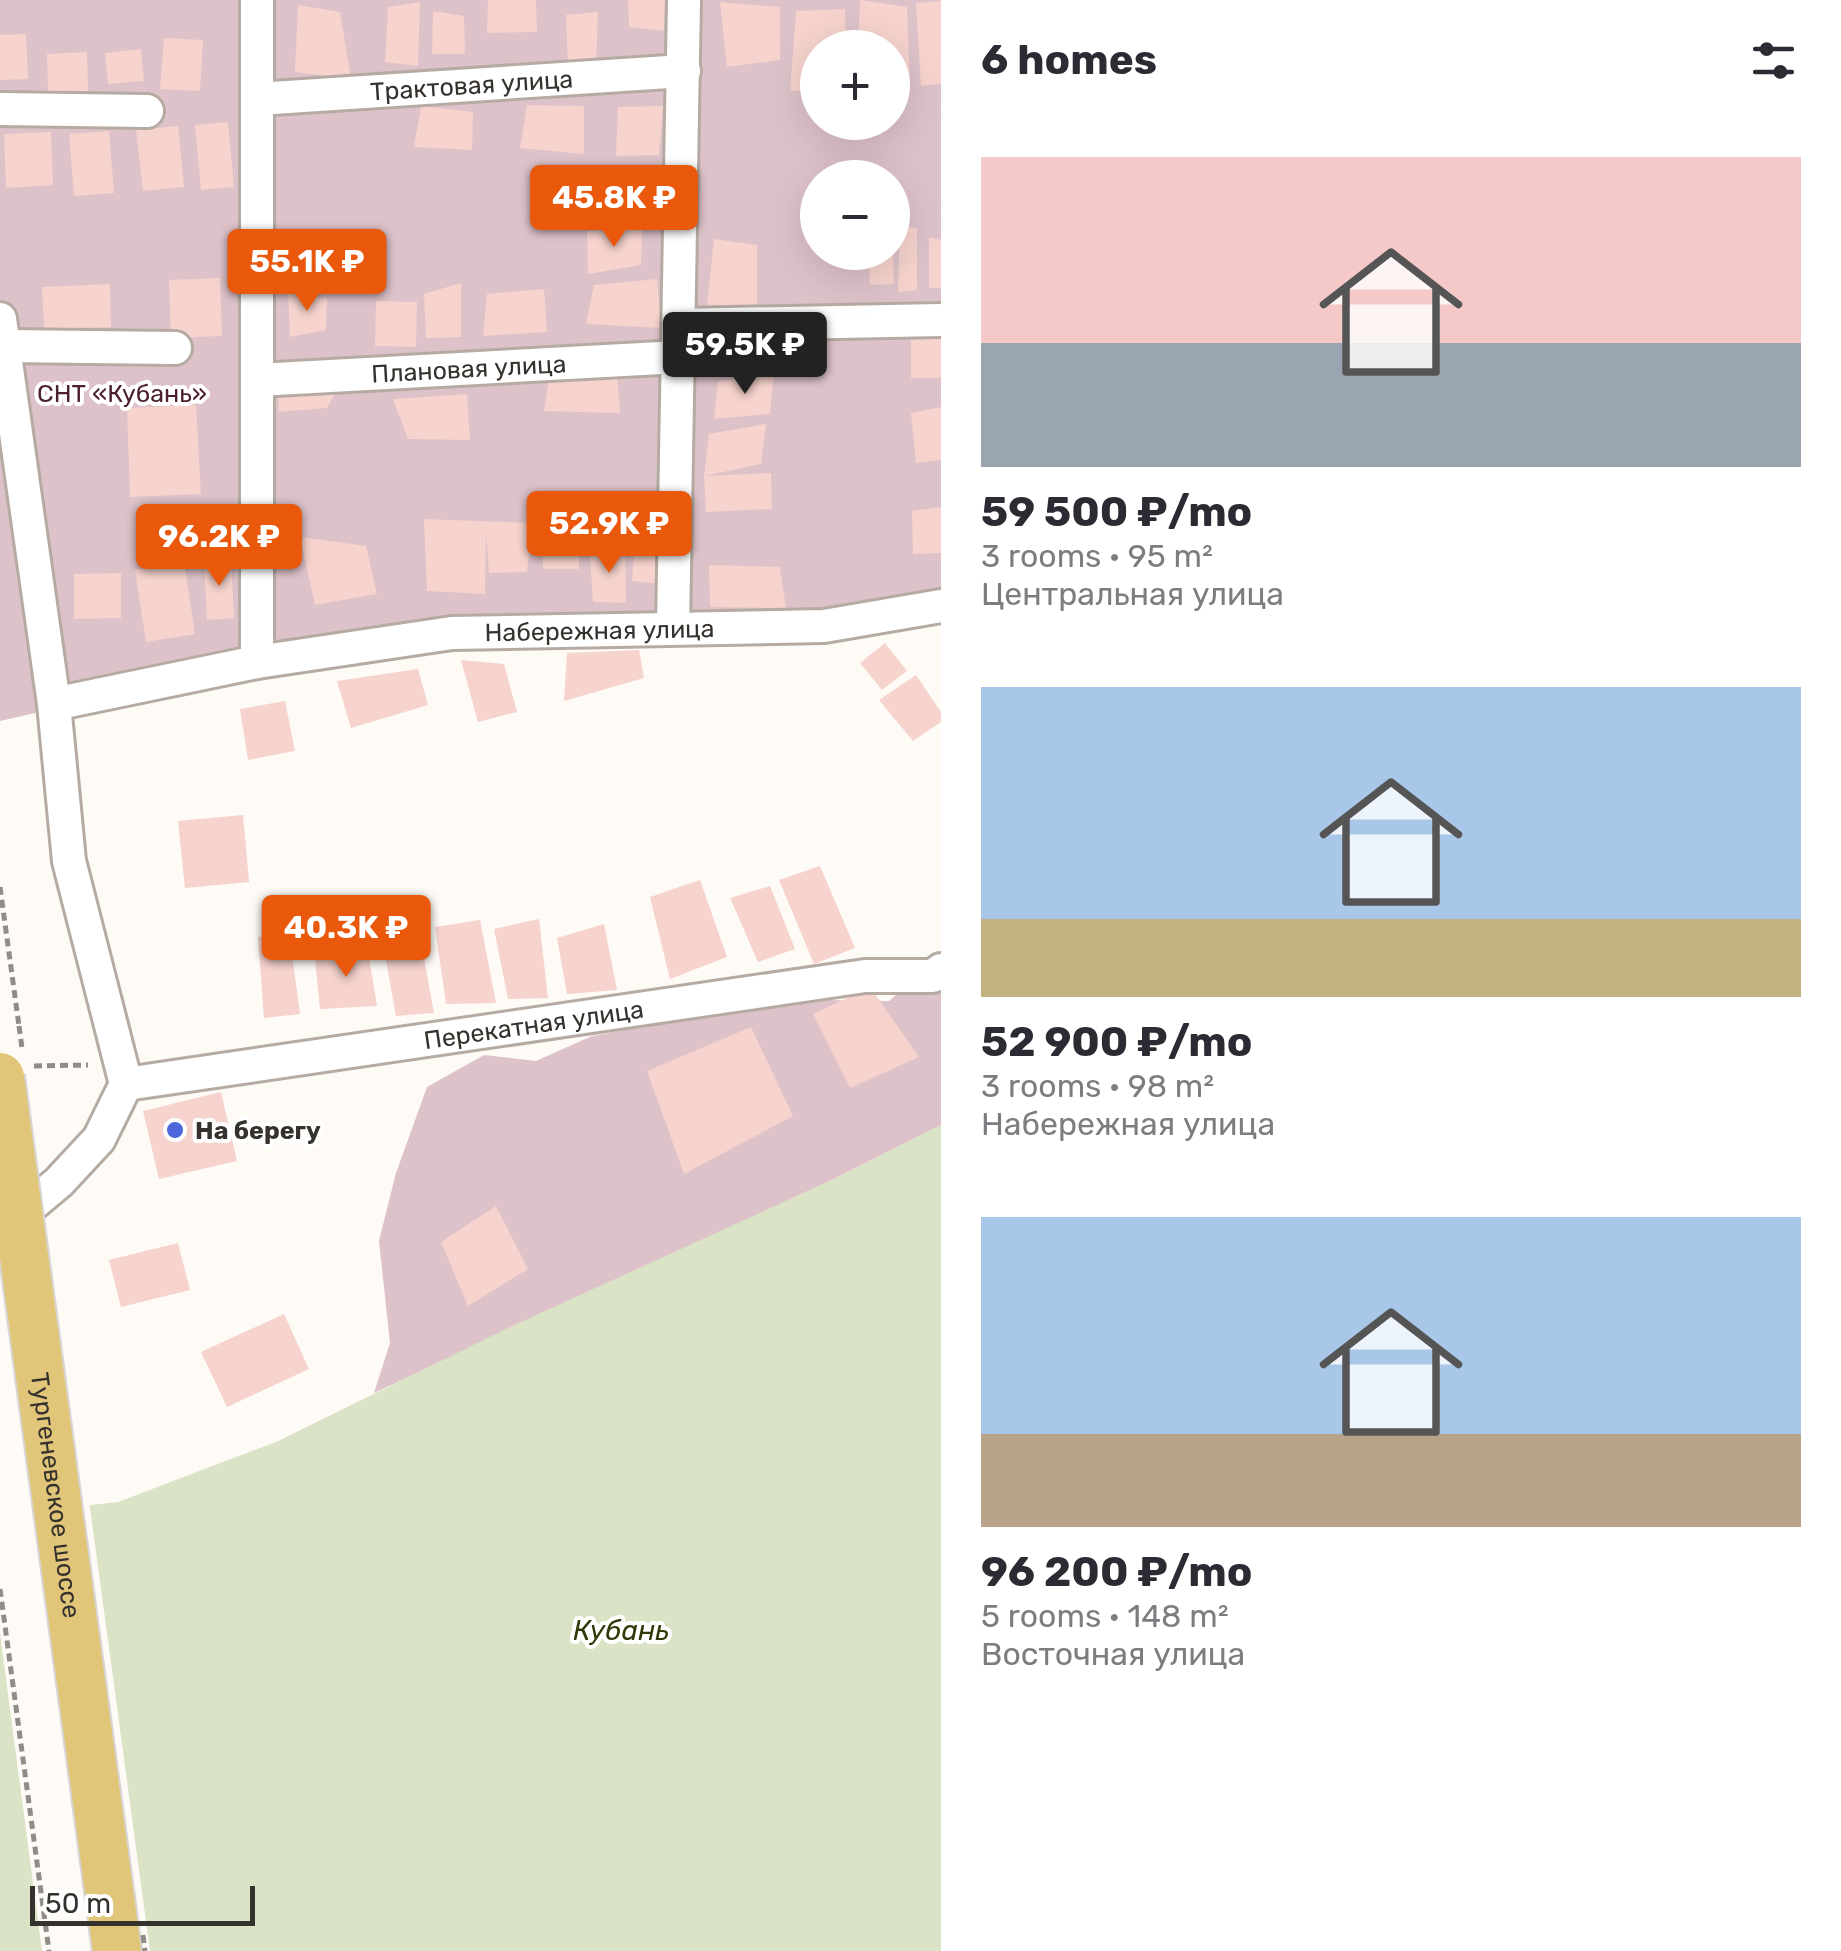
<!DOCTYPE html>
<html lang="en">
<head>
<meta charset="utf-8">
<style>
  :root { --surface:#fff; --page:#f7f7f7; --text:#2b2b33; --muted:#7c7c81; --accent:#ea580c }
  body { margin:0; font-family:Rubik,sans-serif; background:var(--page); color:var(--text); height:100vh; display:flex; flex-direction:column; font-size:38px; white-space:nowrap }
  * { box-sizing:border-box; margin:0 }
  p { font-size:32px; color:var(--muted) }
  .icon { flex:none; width:55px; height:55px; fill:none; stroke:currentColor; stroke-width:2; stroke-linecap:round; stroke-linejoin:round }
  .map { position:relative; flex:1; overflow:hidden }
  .details { display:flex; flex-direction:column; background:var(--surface); width:900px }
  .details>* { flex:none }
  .buttons { position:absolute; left:800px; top:30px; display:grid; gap:20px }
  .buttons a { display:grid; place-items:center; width:110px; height:110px; border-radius:50%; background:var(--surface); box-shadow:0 10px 40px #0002; font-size:50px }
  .scale { position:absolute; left:30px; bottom:25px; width:225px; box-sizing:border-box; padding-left:10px; border:5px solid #35312d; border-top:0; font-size:28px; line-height:35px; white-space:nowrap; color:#35312d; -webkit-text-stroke:8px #fff; paint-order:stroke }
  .price { position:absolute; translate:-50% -85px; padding:0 22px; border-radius:10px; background:var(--accent); color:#fff; font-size:32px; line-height:65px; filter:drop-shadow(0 2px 5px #0008) }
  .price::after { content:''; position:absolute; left:50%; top:60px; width:30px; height:22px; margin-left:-15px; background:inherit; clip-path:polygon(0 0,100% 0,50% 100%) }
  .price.on { background:#222; color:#fff }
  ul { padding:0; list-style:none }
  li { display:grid; align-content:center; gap:20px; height:530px; padding:0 40px }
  li span { display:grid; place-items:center; height:310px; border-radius:0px; color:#555 }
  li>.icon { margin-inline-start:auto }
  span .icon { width:180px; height:180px; fill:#fffc; stroke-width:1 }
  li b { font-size:42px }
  h2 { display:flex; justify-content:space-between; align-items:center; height:120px; padding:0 40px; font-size:42px }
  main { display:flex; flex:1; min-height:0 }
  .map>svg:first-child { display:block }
</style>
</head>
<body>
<main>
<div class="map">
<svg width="941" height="1951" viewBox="0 0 941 1951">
  <rect width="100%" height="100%" fill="#fefaf6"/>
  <!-- green -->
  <path fill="#ddc2c9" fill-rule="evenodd" d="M 0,0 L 941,0 L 941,616 L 453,642 L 257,662 L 0,721 ZM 818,48 L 892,48 L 892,122 L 818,122 ZM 818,178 L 892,178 L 892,252 L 818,252 Z
    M 941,955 L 941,1125 L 834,1179 L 374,1393 L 390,1343 L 379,1241 L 396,1173 L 427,1087 L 484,1055 L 536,1061 L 592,1036 L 676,1021 L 830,1000 L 889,1001 Z"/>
  <!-- water -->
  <path fill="#dbe3c6" d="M 941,1125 L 941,1951 L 0,1951 L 0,1515 L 118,1502 L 276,1442 L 508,1328 L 834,1179 Z"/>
  <!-- pier -->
  <path fill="#fefaf6" d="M 89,1500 L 150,1951 L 42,1951 L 0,1633 L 0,1510 Z"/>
  <!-- building -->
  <path fill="#f6d3cd" d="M 488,0 L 536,0 L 537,32 L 487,33 Z
    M 628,0 L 665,0 L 664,31 L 629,27 Z
    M 860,0 L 907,7 L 910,88 L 892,87 L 892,48 L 858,48 Z
    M 941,1 L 941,84 L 921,86 L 916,3 Z
    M 420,2 L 418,66 L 385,62 L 388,7 Z
    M 720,2 L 780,7 L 780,60 L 727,67 Z
    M 298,5 L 340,12 L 351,79 L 295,72 Z
    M 845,9 L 846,48 L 818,48 L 818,90 L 790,91 L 796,11 Z
    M 433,11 L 464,16 L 465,54 L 432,54 Z
    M 598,12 L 596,67 L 568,64 L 566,15 Z
    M 26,34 L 28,79 L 0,80 L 0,35 Z
    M 164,38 L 203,40 L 200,91 L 160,89 Z
    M 141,49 L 144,81 L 108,84 L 105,53 Z
    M 87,52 L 88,91 L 48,92 L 47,54 Z
    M 527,105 L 584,106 L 584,154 L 520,148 Z
    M 421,106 L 473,112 L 472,150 L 414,147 Z
    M 663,106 L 659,155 L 616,156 L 618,107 Z
    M 228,122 L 234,187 L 201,190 L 195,125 Z
    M 178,126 L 184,187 L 143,191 L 136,130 Z
    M 109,131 L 114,193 L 74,196 L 69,134 Z
    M 51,132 L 53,185 L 6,188 L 4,134 Z
    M 900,226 L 917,228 L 917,290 L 898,292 Z
    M 642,229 L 641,265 L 588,274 L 587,231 Z
    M 929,237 L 941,240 L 941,288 L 929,288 Z
    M 714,239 L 757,245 L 757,305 L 707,306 Z
    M 869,252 L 893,252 L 894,284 L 870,285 Z
    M 220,278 L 222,336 L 171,338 L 169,280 Z
    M 657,279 L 661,328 L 586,324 L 594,285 Z
    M 461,283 L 461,337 L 426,338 L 424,294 Z
    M 110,284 L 111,327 L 44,329 L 42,287 Z
    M 544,289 L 547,332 L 483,336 L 487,294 Z
    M 288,293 L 327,298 L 326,330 L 290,337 Z
    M 376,301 L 417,302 L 416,347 L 375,346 Z
    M 776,334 L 772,357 L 722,369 L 724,339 Z
    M 911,336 L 941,336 L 941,378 L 911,378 Z
    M 617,372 L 620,413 L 544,411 L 549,379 Z
    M 774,372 L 770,414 L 714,419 L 718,382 Z
    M 278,388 L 338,388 L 327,408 L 279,412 Z
    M 467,394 L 470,440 L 408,439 L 393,399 Z
    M 196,405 L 201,494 L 130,497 L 127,408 Z
    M 941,407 L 941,460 L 916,463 L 911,413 Z
    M 766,424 L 761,464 L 704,476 L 709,434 Z
    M 771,473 L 772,509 L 706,512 L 704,476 Z
    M 941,507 L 941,553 L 913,554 L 912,511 Z
    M 579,516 L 579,569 L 543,569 L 541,518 Z
    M 424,519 L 532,523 L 527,572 L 489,573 L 486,530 L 485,594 L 427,591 Z
    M 300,537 L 366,546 L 377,594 L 315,605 Z
    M 635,541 L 663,544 L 660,584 L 632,581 Z
    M 625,547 L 626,603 L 593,602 L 590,555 Z
    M 231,558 L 234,618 L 207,620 L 204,559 Z
    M 184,562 L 195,634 L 146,642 L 135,570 Z
    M 709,565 L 780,567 L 786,608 L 710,607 Z
    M 121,573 L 121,618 L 74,619 L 74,574 Z
    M 885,643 L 907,671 L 882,690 L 860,663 Z
    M 639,650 L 644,678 L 564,701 L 567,653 Z
    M 461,660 L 504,664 L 517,712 L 478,722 Z
    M 418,669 L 428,705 L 351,728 L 337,681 Z
    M 916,675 L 941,712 L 941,722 L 913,741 L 879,700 Z
    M 285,701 L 295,751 L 248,760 L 240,709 Z
    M 243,815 L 249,882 L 185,888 L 178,821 Z
    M 820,866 L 855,948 L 814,964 L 779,880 Z
    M 700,880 L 727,957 L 670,979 L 650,897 Z
    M 770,886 L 795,949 L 758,962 L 730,898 Z
    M 539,919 L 548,998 L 508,999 L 494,929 Z
    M 480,920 L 496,1003 L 446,1004 L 435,927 Z
    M 604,924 L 617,990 L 567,994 L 557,938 Z
    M 418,926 L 434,1013 L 396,1016 L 382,938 Z
    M 289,931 L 300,1014 L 264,1018 L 258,937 Z
    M 367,945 L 377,1006 L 320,1009 L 315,959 Z
    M 870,987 L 919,1057 L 850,1088 L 813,1014 Z
    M 751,1027 L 793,1116 L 684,1174 L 647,1071 Z
    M 221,1092 L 237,1161 L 159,1179 L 143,1111 Z
    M 496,1206 L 528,1269 L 468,1306 L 441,1242 Z
    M 178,1243 L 190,1290 L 121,1307 L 109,1260 Z
    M 284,1314 L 309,1369 L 227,1407 L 201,1352 Z"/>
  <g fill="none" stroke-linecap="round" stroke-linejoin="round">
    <!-- minor casing -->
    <g stroke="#b6aba2" stroke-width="38">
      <g id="minor">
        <path d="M 257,0 L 257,662"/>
        <path id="s1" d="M 257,99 L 684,71"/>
        <path d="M 0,109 L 147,111"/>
        <path d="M 0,319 L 54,704 L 69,861 L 126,1084"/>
        <path d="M 679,325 L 941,320"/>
        <path d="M 4,346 L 175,348"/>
        <path id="s2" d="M 257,380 L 679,357"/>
        <path d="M 673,627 L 684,0"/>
        <path id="s3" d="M 54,704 L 257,662 L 452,633 L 824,626 L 941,606"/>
        <path id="s4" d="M 126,1084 L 865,976 L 933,976 L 941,970"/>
        <path d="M 3,1207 L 28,1208 L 59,1182 L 99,1139 L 126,1084"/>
      </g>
    </g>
    <!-- highway casing -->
    <g stroke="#d7d6d5" stroke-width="52">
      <path id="highway" d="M 112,1913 L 117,1951"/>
    </g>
    <!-- path -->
    <path stroke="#908c88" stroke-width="5" stroke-dasharray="8 5" stroke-linecap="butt" d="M 0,887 L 19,1026
      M 34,1066 L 88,1065
      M 0,1589 L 49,1951"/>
    <!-- minor -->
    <use href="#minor" stroke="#fff" stroke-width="32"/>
    <!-- highway -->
    <use href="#highway" stroke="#e1c67a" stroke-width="48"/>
    <!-- highway-bridge casing -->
    <g stroke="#d7d6d5" stroke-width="52" stroke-linecap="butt">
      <g id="highway-bridge">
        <path id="s5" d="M 0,1077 L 112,1913"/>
      </g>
    </g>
    <!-- path-bridge -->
    <path stroke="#908c88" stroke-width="5" stroke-dasharray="8 5" stroke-linecap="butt" d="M 19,1026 L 22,1048
      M 143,1935 L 145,1951"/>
    <!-- highway-bridge -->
    <use href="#highway-bridge" stroke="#e1c67a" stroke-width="48"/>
  </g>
  <!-- markers -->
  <circle fill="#4b67db" stroke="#fff" stroke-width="4" cx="175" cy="1130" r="10"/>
  <g text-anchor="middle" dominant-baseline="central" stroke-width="8" stroke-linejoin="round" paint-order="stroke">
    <!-- street labels -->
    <g font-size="25" fill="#35312d" stroke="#fff">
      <text stroke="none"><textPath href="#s1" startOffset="215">Трактовая улица</textPath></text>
      <text stroke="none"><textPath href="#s2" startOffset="212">Плановая улица</textPath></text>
      <text stroke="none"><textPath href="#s3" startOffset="552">Набережная улица</textPath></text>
      <text stroke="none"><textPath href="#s4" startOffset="412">Перекатная улица</textPath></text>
      <text stroke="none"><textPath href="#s5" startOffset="422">Тургеневское шоссе</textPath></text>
    </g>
    <!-- park labels -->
    <g font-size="25" fill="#4d2030" stroke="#fff">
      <text x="122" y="393">СНТ «Кубань»</text>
    </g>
    <!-- poi labels -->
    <g font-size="25" font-weight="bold" fill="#35312d" stroke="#fff" text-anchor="start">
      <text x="195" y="1130">На берегу</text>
    </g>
    <!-- water labels -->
    <g font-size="28" font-style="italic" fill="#303a08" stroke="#fff">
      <text x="621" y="1630">Кубань</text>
    </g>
  </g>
</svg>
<div class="buttons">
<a>+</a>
<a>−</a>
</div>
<div class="scale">50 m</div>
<b class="price" style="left:614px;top:250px">45.8K ₽</b>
<b class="price" style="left:307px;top:314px">55.1K ₽</b>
<b class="price on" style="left:745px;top:397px">59.5K ₽</b>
<b class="price" style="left:609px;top:576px">52.9K ₽</b>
<b class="price" style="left:219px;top:589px">96.2K ₽</b>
<b class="price" style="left:346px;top:980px">40.3K ₽</b>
</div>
<section class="details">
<h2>6 homes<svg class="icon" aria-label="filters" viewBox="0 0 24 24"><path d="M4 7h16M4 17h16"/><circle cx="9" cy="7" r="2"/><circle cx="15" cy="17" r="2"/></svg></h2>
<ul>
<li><span style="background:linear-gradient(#f6c9c9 60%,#9aa5b1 0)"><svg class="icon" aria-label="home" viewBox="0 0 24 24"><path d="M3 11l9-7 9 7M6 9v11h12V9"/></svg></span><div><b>59 500 ₽/mo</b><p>3 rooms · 95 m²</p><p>Центральная улица</p></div></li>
<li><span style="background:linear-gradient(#a9c7e8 75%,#c2b280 0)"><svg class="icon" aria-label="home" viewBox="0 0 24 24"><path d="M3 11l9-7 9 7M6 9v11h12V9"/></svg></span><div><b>52 900 ₽/mo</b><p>3 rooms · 98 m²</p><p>Набережная улица</p></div></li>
<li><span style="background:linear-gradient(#a9c7e8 70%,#b9a48a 0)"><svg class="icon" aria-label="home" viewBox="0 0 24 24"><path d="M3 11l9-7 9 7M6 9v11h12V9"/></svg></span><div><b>96 200 ₽/mo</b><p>5 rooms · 148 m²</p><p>Восточная улица</p></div></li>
</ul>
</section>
</main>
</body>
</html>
